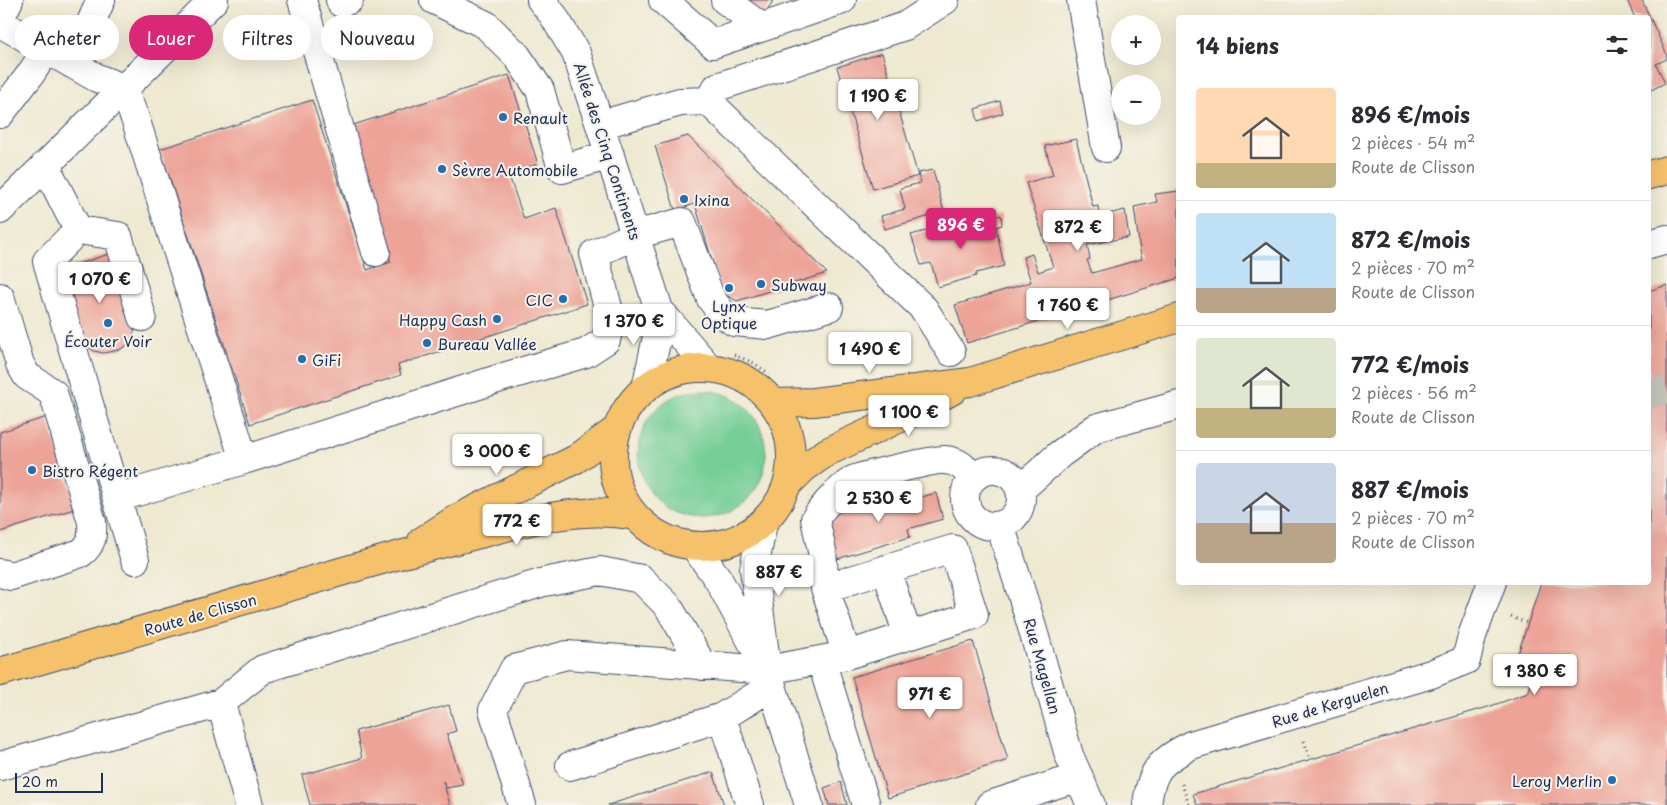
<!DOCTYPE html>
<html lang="fr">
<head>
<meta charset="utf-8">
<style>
  :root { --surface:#fff; --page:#f2f2f3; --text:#2b2b33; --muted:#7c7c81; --line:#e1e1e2; --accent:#db2777 }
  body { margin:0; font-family:"Playpen Sans",sans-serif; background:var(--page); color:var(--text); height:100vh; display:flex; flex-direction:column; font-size:19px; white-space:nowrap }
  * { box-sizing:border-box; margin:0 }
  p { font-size:16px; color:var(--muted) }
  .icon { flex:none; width:28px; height:28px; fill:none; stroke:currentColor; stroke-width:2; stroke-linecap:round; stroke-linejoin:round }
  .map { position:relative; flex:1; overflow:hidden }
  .panel { position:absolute; left:1176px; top:15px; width:475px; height:570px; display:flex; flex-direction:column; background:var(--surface); border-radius:5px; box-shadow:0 5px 20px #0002 }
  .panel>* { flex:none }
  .top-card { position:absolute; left:15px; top:15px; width:475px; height:45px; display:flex; gap:10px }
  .fabs { position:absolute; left:1111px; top:15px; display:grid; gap:10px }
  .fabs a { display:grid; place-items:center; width:50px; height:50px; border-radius:50%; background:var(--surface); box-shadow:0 5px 20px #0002; font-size:25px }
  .scale { position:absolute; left:15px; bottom:12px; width:88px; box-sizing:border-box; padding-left:5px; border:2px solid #1b2f5e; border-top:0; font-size:14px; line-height:18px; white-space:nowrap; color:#1b2f5e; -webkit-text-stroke:4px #f7f3e8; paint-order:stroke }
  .price { position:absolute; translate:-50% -42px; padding:0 11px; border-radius:5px; background:#fff; color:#222; font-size:16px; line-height:32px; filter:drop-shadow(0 1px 2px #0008) }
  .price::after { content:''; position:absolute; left:50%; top:30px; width:15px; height:11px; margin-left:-8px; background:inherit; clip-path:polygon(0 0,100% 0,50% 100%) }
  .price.selected { background:var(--accent); color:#fff }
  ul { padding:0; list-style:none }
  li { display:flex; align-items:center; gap:15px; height:125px; padding:0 20px }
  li+li { border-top:1px solid var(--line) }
  li span { display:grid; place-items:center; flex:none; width:140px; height:100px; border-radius:5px; color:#555 }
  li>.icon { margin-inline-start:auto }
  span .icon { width:60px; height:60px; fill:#fffc; stroke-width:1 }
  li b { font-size:21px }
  h2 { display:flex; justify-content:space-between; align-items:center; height:60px; padding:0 20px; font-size:21px }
  .chip { padding:0 18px; border-radius:22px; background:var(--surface); box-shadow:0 5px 20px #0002; font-size:18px; line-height:45px }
  .chip.selected { background:var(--accent); color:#fff }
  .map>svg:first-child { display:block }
</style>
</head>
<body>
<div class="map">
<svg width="1667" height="805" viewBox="0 0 1667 805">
  <rect width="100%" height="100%" fill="#f7f3e8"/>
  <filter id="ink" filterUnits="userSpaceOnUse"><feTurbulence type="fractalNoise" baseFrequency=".02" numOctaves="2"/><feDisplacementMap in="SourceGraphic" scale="10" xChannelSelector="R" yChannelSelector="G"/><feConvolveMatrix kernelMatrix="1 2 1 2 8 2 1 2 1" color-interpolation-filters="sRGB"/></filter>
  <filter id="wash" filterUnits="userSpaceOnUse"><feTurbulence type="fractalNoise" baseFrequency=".0096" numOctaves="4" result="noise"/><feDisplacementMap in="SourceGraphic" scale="20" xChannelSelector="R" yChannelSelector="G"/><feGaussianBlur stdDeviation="1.12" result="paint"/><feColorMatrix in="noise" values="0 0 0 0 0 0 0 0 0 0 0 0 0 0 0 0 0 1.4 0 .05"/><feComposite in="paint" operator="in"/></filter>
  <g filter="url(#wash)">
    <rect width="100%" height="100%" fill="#eee9d0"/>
    <!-- grass -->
    <path fill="#75ce95" stroke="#487e7a" d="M638 454a64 64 0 1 1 128 0a64 64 0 1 1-128 0Z"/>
    <g id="blocks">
      <!-- building -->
      <path fill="#eda397" d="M 746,0 L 774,0 L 764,14 Z
        M 1627,0 L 1642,0 L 1667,55 L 1667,59 L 1656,64 L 1665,83 L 1649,91 L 1649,18 L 1635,18 Z
        M 882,53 L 918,176 L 873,189 L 837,67 Z
        M 509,75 L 538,164 L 508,173 L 524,219 L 556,208 L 587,304 L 398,365 L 401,375 L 250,424 L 160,149 L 312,100 L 367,270 L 391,262 L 347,127 Z
        M 1000,101 L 1003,113 L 978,121 L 975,109 Z
        M 688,136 L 827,273 L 737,301 L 722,293 L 695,204 L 675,210 L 655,146 Z
        M 1076,139 L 1093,207 L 1098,206 L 1099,216 L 1125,210 L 1129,237 L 1087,245 L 1090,259 L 1087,260 L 1092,273 L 1142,259 L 1140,251 L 1134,207 L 1157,202 L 1155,194 L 1179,191 L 1179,278 L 967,343 L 955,305 L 1031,282 L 1023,257 L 1032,254 L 1038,272 L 1053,267 L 1026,183 L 1053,175 L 1045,146 Z
        M 933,170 L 944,212 L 885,229 L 881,216 L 905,209 L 900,189 L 901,188 L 920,183 L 918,173 Z
        M 992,212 L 993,217 L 1001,215 L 1002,225 L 996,227 L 1004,266 L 976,273 L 976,276 L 938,287 L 931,263 L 921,265 L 911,235 L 933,229 L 934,233 L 978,221 L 983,220 L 981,215 Z
        M 112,253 L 136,327 L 131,339 L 126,346 L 119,350 L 103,353 L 94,351 L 84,344 L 60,270 Z
        M 1667,285 L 1667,805 L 1197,805 L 1193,794 L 1488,707 L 1528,693 L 1532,681 L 1511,676 L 1541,582 L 1649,582 L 1649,291 Z
        M 47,417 L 77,508 L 0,532 L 0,432 Z
        M 936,493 L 943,519 L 908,529 L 910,537 L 837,559 L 824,516 L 897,494 L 900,503 Z
        M 973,641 L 1008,760 L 888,798 L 852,677 Z
        M 449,705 L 456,731 L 447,734 L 463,785 L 446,788 L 443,781 L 450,805 L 310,805 L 302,775 L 362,758 L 356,731 Z
        M 713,772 L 724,805 L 608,805 Z
        M 841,782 L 847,805 L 829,805 L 824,788 Z"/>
    </g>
  </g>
  <g filter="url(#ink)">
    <use href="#blocks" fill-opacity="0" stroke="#3b4b6f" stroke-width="1"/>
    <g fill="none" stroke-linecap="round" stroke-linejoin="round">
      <!-- minor-tunnel -->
      <path stroke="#c4c4b9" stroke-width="28" stroke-dasharray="28 14" stroke-linecap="butt" d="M 1649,394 L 1667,389"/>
      <!-- minor casing -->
      <g stroke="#3b4b6f" stroke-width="30">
        <path id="minor" d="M 302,0 L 376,252
          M 340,0 L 341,3 L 349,0
          M 434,0 L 486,25 L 517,56 L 540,90 L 562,169 L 610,155
          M 541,0 L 553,15 L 576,53 L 600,125 L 659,310 L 656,342 L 646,388
          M 663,0 L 713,44 L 842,0
          M 725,0 L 761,27
          M 1081,0 L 1106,148
          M 0,19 L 9,0
          M 0,23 L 97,78 L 123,88 L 136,121 L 244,460 L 507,376 L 586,353 L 606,340 L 611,319 L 594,254 L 635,235 L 682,222 L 711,299 L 722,313 L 734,322 L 768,325 L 829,307
          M 72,64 L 101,0
          M 708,101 L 717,87 L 905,26 L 945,0
          M 0,114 L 30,75 L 47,49
          M 600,125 L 680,102 L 708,101 L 924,309 L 951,352
          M 45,165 L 78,230 L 47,261 L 135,560
          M 0,210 L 214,0
          M 78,230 L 118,236 L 142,317
          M 1649,244 L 1667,239
          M 0,297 L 20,364 L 27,376 L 53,393 L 92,522 C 93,535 92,545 81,553 L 11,576 L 0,573
          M 659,310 L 709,368
          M965 498a28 28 0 1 1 56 0a28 28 0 1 1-56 0Z
          M 1020,490 L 1060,454 L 1096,428 L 1179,405
          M 117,498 L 244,460
          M 763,523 L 754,569 L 767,670 L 809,805
          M 1000,525 L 1029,617 L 1069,755 L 1091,805
          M 695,547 L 718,579 L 760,657
          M 886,569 L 908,636
          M 825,588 L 953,549 L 974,615 L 847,655
          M 821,660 L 866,805
          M 221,703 L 263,669 L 544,582 L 600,571 L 641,579 L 668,606 L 703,666
          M 722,717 L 750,805
          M 0,766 L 221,703 L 249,805
          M 570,766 L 722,717 L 772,686
          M 522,805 L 493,710 L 514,669 L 567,655 L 767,670 L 847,655 L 825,588 L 822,551 L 815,519 C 823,506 839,489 853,480 C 859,477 936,459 944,460 C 959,461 964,467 973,478
          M 990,805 L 1079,777
          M 1147,805 C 1151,769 1160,762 1191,745 L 1431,674 L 1466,660 L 1472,636 L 1492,582"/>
      </g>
      <!-- major casing -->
      <g stroke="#3b4b6f" stroke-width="30">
        <path id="major" d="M 1649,175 L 1667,170
          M613 457a89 89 0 1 1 178 0a89 89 0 1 1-178 0Z
          M 773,403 L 814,402 L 970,382 L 1179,318
          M 789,483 L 804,468 L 827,452 L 909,414 L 953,390
          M 422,541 L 456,519 L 576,459 L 617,429
          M 0,672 C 110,640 220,608 330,575 C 377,561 424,548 472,536 C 525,522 579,505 635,516"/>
      </g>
      <!-- path -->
      <path stroke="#3b4b6f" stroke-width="3" stroke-dasharray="1 4" stroke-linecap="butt" d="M 734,355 L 754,363 L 769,374
        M 1511,617 L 1528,623
        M 1304,741 L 1310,759
        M 1182,784 L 1189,805"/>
      <!-- minor -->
      <use href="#minor" stroke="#fff" stroke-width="28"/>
      <!-- major -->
      <use href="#major" stroke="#f5c16b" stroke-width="28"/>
    </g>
  </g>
  <!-- markers -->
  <g fill="#1f6fb2" stroke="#f7f3e8" stroke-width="2">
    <circle cx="503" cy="117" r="5"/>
    <circle cx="442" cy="169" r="5"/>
    <circle cx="684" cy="199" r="5"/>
    <circle cx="761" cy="284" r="5"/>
    <circle cx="729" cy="288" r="5"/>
    <circle cx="563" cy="299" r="5"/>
    <circle cx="497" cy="319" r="5"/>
    <circle cx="108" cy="323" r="5"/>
    <circle cx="427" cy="343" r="5"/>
    <circle cx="302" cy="359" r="5"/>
    <circle cx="32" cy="470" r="5"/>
    <circle cx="1612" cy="780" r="5"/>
  </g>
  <g text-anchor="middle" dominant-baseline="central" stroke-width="4" stroke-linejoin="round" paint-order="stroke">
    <!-- poi labels -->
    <g font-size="15" fill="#1b2f5e" stroke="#f7f3e8" text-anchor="start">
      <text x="513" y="117">Renault</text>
      <text x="452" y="169">Sèvre Automobile</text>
      <text x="694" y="199">Ixina</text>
      <text x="771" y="284">Subway</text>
      <text x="553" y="299" text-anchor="end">CIC</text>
      <text x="729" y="305" text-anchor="middle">Lynx<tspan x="729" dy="17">Optique</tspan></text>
      <text x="487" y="319" text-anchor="end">Happy Cash</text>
      <text x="108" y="340" text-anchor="middle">Écouter Voir</text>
      <text x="437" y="343">Bureau Vallée</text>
      <text x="312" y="359">GiFi</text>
      <text x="42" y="470">Bistro Régent</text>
      <text x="1602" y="780" text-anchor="end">Leroy Merlin</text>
    </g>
    <!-- street labels -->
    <g font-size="15" fill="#1b2f5e" stroke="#f7f3e8">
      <text transform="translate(608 151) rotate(72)">Allée des Cinq Continents</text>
      <text transform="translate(200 614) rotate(-16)">Route de Clisson</text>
      <text transform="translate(1043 666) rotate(74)">Rue Magellan</text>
      <text transform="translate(1330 704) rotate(-17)">Rue de Kerguelen</text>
    </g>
  </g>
</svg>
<div class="fabs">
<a>+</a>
<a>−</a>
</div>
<div class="scale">20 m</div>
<b class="price" style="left:878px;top:121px">1 190 €</b>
<b class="price selected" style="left:961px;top:250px">896 €</b>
<b class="price" style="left:1078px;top:252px">872 €</b>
<b class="price" style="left:100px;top:304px">1 070 €</b>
<b class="price" style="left:1068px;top:330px">1 760 €</b>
<b class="price" style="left:634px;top:346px">1 370 €</b>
<b class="price" style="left:870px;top:374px">1 490 €</b>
<b class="price" style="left:909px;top:437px">1 100 €</b>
<b class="price" style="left:497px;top:476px">3 000 €</b>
<b class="price" style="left:879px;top:523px">2 530 €</b>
<b class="price" style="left:517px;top:546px">772 €</b>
<b class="price" style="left:779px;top:597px">887 €</b>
<b class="price" style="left:1535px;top:696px">1 380 €</b>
<b class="price" style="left:930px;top:719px">971 €</b>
<div class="top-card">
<a class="chip">Acheter</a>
<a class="chip selected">Louer</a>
<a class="chip">Filtres</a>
<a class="chip">Nouveau</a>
</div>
<section class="panel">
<h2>14 biens<svg class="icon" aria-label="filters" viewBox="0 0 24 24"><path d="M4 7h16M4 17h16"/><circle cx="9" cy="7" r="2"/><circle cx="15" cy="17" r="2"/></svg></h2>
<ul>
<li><span style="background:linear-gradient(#ffd9b3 75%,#c2b280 0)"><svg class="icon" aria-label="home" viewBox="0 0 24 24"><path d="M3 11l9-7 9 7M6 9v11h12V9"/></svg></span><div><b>896 €/mois</b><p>2 pièces · 54 m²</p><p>Route de Clisson</p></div></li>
<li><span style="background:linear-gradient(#bfe0f5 75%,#b9a48a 0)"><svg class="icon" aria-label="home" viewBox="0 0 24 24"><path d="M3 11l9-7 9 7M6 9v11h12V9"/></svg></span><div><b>872 €/mois</b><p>2 pièces · 70 m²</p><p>Route de Clisson</p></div></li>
<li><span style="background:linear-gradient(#dfe7d0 70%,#c2b280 0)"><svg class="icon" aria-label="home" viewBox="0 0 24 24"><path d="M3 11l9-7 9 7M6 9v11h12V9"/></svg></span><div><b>772 €/mois</b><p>2 pièces · 56 m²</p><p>Route de Clisson</p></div></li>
<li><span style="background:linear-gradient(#c9d6e8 60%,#b9a48a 0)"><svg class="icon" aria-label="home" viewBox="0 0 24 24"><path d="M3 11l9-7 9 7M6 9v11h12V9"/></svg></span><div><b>887 €/mois</b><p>2 pièces · 70 m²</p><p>Route de Clisson</p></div></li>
</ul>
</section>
</div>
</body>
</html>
